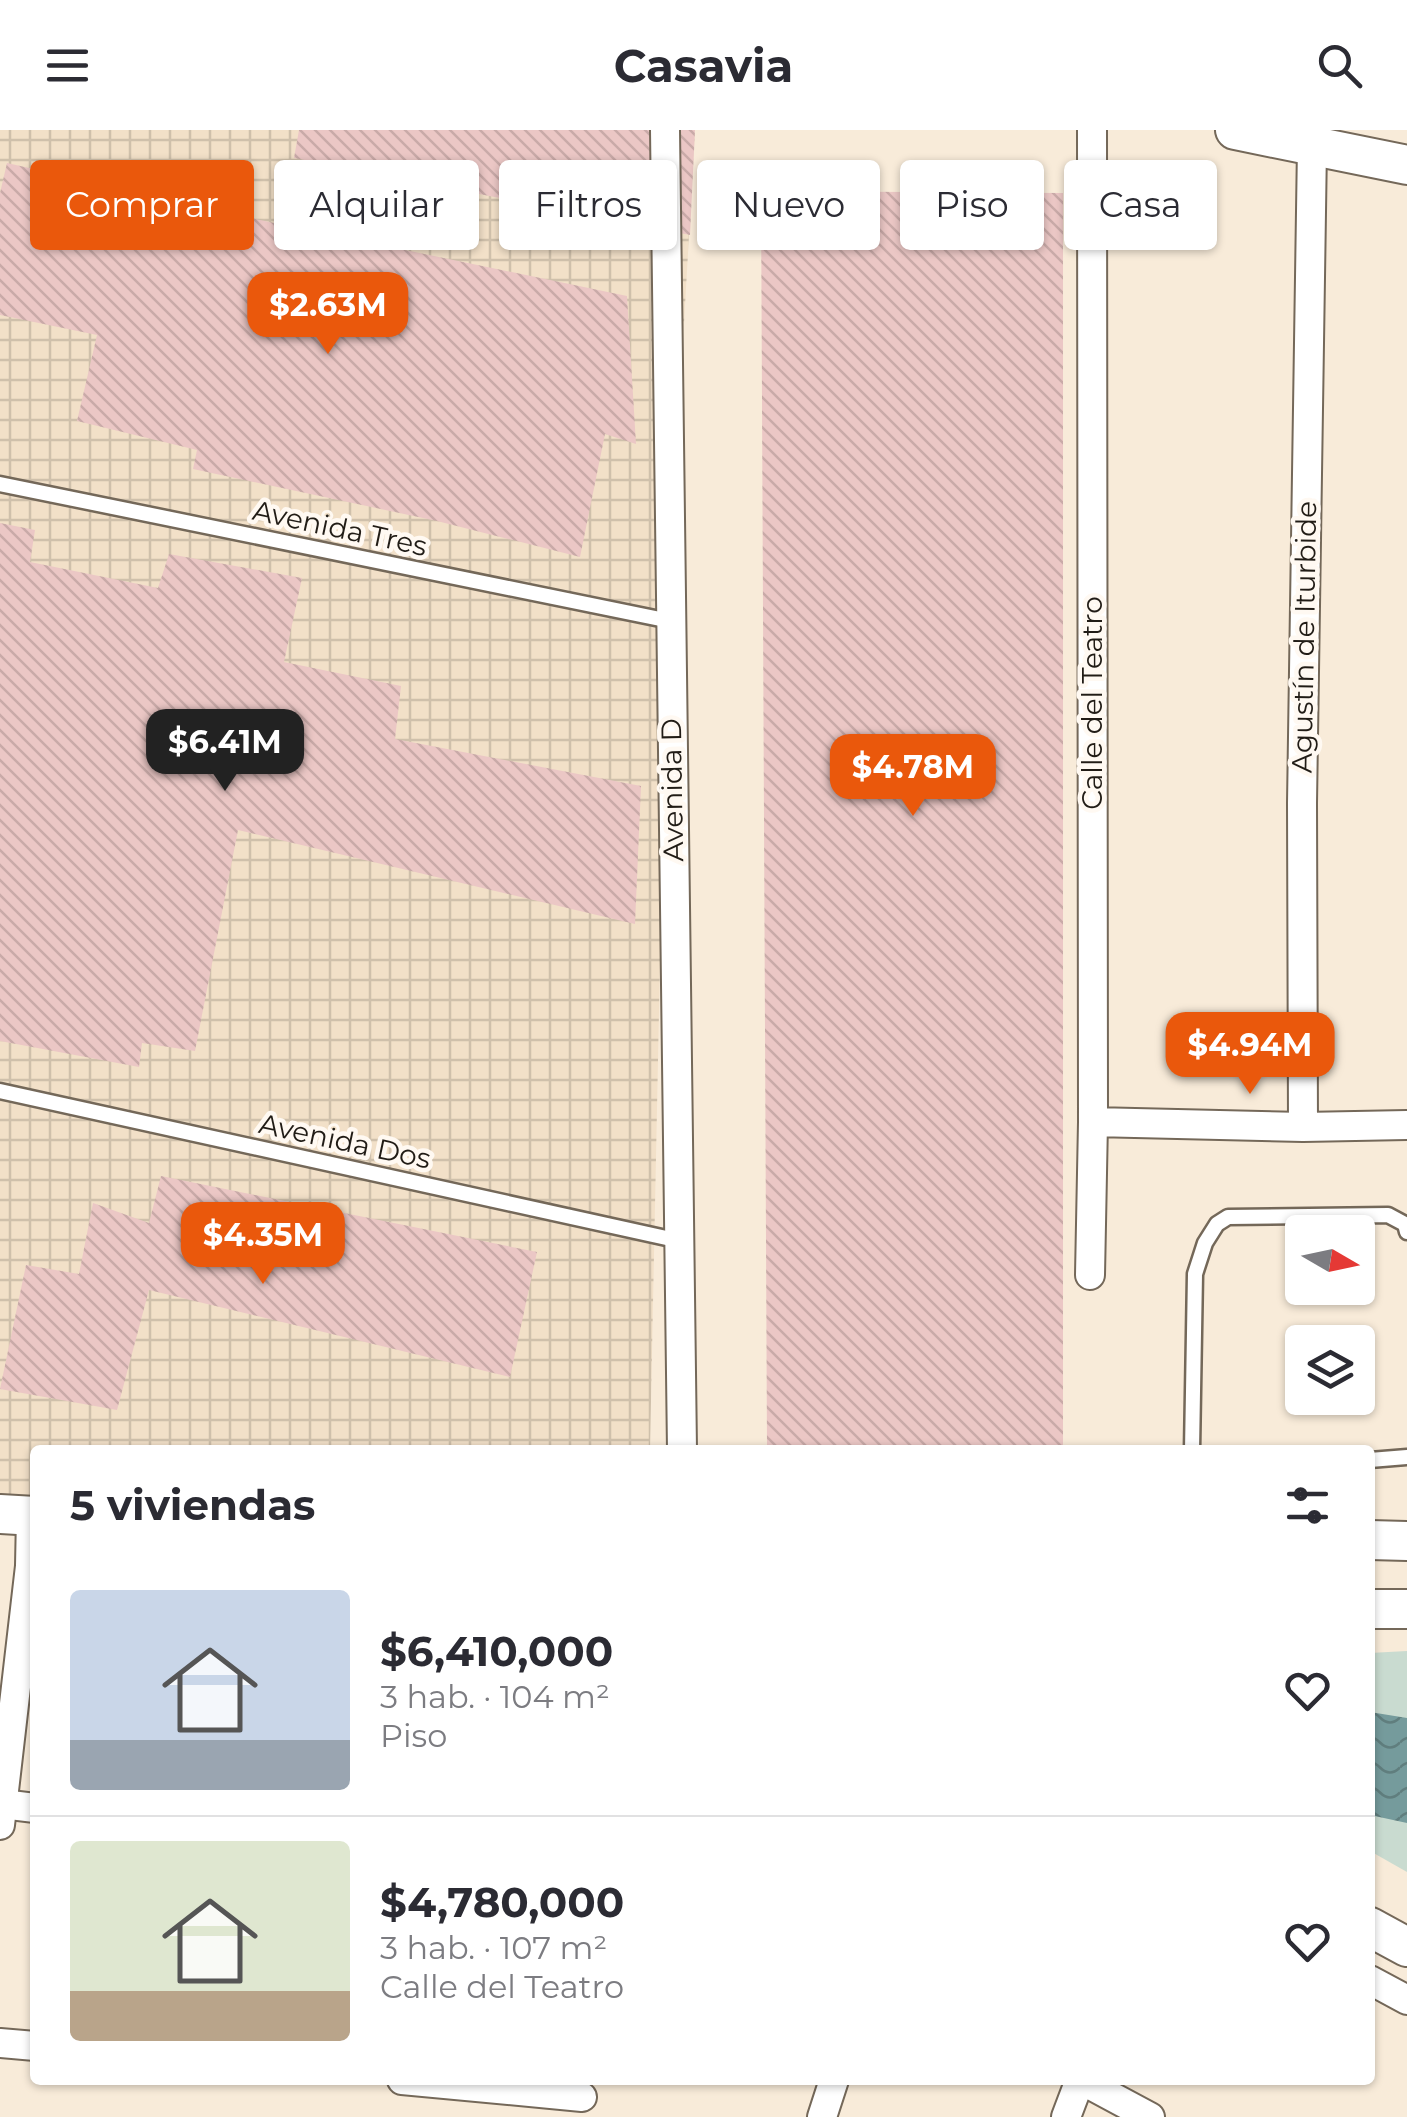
<!DOCTYPE html>
<html lang="es">
<head>
<meta charset="utf-8">
<style>
  :root { --surface:#fff; --page:#f7f7f7; --text:#2b2b33; --muted:#7c7c81; --line:#e1e1e2; --accent:#ea580c }
  body { margin:0; font-family:Montserrat,sans-serif; background:var(--page); color:var(--text); height:100vh; display:flex; flex-direction:column; font-size:38px; white-space:nowrap }
  * { box-sizing:border-box; margin:0 }
  p { font-size:32px; color:var(--muted) }
  .icon { flex:none; width:55px; height:55px; fill:none; stroke:currentColor; stroke-width:2; stroke-linecap:round; stroke-linejoin:round }
  .map { position:relative; flex:1; overflow:hidden }
  .sheet { position:absolute; left:30px; top:1315px; width:1345px; height:640px; display:flex; flex-direction:column; background:var(--surface); border-radius:10px; box-shadow:0 2px 8px #0004 }
  .sheet>* { flex:none }
  .hud { position:absolute; left:30px; top:30px; width:1348px; height:90px; display:flex; gap:20px }
  .needle { width:65px; rotate:99deg }
  .fabs { position:absolute; left:1285px; top:1085px; display:grid; gap:20px }
  .fabs a { display:grid; place-items:center; width:90px; height:90px; border-radius:10px; background:var(--surface); box-shadow:0 2px 8px #0004; font-size:50px }
  .price { position:absolute; translate:-50% -85px; padding:0 22px; border-radius:20px; background:var(--accent); color:#fff; font-size:32px; line-height:65px; filter:drop-shadow(0 2px 5px #0008) }
  .price::after { content:''; position:absolute; left:50%; top:60px; width:30px; height:22px; margin-left:-15px; background:inherit; clip-path:polygon(0 0,100% 0,50% 100%) }
  .price.active { background:#222; color:#fff }
  ul { padding:0; list-style:none }
  li { display:flex; align-items:center; gap:30px; height:250px; padding:0 40px }
  li+li { border-top:2px solid var(--line) }
  li span { display:grid; place-items:center; flex:none; width:280px; height:200px; border-radius:10px; color:#555 }
  li>.icon { margin-inline-start:auto }
  span .icon { width:120px; height:120px; fill:#fffc; stroke-width:1 }
  li b { font-size:42px }
  h2 { display:flex; justify-content:space-between; align-items:center; height:120px; padding:0 40px; font-size:42px }
  .chip { padding:0 35px; border-radius:10px; background:var(--surface); box-shadow:0 2px 8px #0004; font-size:35px; line-height:90px }
  .chip.active { background:var(--accent); color:#fff }
  header { display:flex; justify-content:space-between; align-items:center; height:130px; padding:0 40px; background:var(--surface); font-size:45px; font-weight:700 }
  .map>svg:first-child { display:block }
</style>
</head>
<body>
<header><svg class="icon" aria-label="menu" viewBox="0 0 24 24"><path d="M4 6h16M4 12h16M4 18h16"/></svg>Casavia<svg class="icon" aria-label="search" viewBox="0 0 24 24"><circle cx="10" cy="10" r="6"/><path d="M15 15l6 6"/></svg></header>
<div class="map">
<svg width="1407" height="1987" viewBox="0 0 1407 1987">
  <defs>
    <pattern id="industrial-grid" width="8" height="8" patternUnits="userSpaceOnUse" patternTransform="scale(2.5)"><rect width="8" height="8" fill="#f2e0c8"/><path d="M0 4h8M4 0v8" fill="none" stroke="#cfc0ab"/></pattern>
    <pattern id="water-waves" width="16" height="10" patternUnits="userSpaceOnUse" patternTransform="scale(2.5)"><rect width="16" height="10" fill="#759b9c"/><path d="M0 5q4-4 8 0t8 0" fill="none" stroke="#607e7e"/></pattern>
    <pattern id="building-back-hatch" width="6" height="6" patternUnits="userSpaceOnUse" patternTransform="scale(2.5)"><rect width="6" height="6" fill="#ebc7c5"/><path d="M-1 5l2 2M0 0l6 6M5-1l2 2" fill="none" stroke="#c9aaa8"/></pattern>
  </defs>
  <rect width="100%" height="100%" fill="#f8ebd9"/>
  <!-- industrial -->
  <path fill="url(#industrial-grid)" d="M 0,0 L 695,0 L 667,492 L 650,1320 L 35,1320 L 35,1403 L 0,1401 Z"/>
  <!-- pitch -->
  <path fill="#c9dbd0" d="M 1407,1521 L 1407,1742 L 1370,1721 L 1370,1523 Z"/>
  <!-- water -->
  <path fill="url(#water-waves)" d="M 1370,1582 L 1407,1588 L 1407,1693 L 1370,1685 Z"/>
  <!-- building -->
  <path fill="url(#building-back-hatch)" d="M 299,0 L 695,0 L 690,105 L 294,28 Z
    M 7,33 L 246,87 L 627,166 L 636,314 L 605,304 L 580,427 L 437,391 L 193,339 L 197,320 L 77,291 L 97,205 L 0,185 L 0,63 Z
    M 761,61 L 1063,63 L 1063,1320 L 767,1320 Z
    M 0,393 L 35,400 L 30,432 L 158,458 L 169,424 L 302,448 L 284,532 L 401,556 L 395,609 L 641,656 L 635,794 L 238,700 L 195,921 L 142,913 L 139,937 L 0,911 Z
    M 161,1046 L 537,1122 L 510,1247 L 149,1160 L 117,1280 L 0,1259 L 26,1135 L 79,1144 L 93,1073 L 149,1093 Z"/>
  <g fill="none" stroke-linecap="round" stroke-linejoin="round">
    <!-- lane casing -->
    <g stroke="#746859" stroke-width="19">
      <path id="lane" d="M 0,354 L 670,491
        M 0,961 L 680,1111
        M 1192,1320 L 1195,1144 L 1205,1113 L 1217,1094 L 1228,1087 L 1388,1085 L 1405,1094 L 1407,1102
        M 1370,1330 L 1407,1327"/>
    </g>
    <!-- street casing -->
    <g stroke="#746859" stroke-width="32">
      <path id="street" d="M 665,0 L 682,1320
        M 1093,992 L 1303,997 L 1407,995
        M 1303,997 L 1302,673 L 1312,16
        M 1090,1145 L 1093,992 L 1092,0
        M 2,1674 L 35,1678
        M 0,1695 L 30,1436 L 31,1386
        M 1370,1850 L 1407,1870
        M 0,1913 L 35,1916
        M 402,1950 L 582,1967
        M 1081,1950 L 1150,1987
        M 822,1987 L 834,1950
        M 1066,1987 L 1080,1950"/>
    </g>
    <!-- secondary casing -->
    <g stroke="#746859" stroke-width="42">
      <path id="secondary" d="M 1235,0 L 1407,35
        M 0,1384 L 35,1386
        M 1370,1410 L 1407,1411
        M 1370,1479 L 1407,1479
        M 1370,1797 L 1407,1817"/>
    </g>
    <!-- lane -->
    <use href="#lane" stroke="#fff" stroke-width="14"/>
    <!-- street -->
    <use href="#street" stroke="#fff" stroke-width="28"/>
    <!-- secondary -->
    <use href="#secondary" stroke="#fff" stroke-width="38"/>
  </g>
  <g text-anchor="middle" dominant-baseline="central" stroke-width="9" stroke-linejoin="round" paint-order="stroke">
    <!-- street labels -->
    <g font-size="28" fill="#211c16" stroke="#fff9f2">
      <text transform="translate(340 398) rotate(12)">Avenida Tres</text>
      <text transform="translate(1304 507) rotate(-89)">Agustín de Iturbide</text>
      <text transform="translate(1092 573) rotate(-90)">Calle del Teatro</text>
      <text transform="translate(672 660) rotate(-91)">Avenida D</text>
      <text transform="translate(345 1011) rotate(12)">Avenida Dos</text>
    </g>
  </g>
</svg>
<div class="fabs">
<a><svg class="needle" viewBox="-14 -14 28 28"><path d="M0-13l5 13h-10z" fill="#e53935"/><path d="M0 13l5-13h-10z" fill="#7c7c81"/></svg></a>
<a><svg class="icon" aria-label="layers" viewBox="0 0 24 24"><path d="M12 4l9 5-9 5-9-5zM3 14l9 5 9-5"/></svg></a>
</div>
<b class="price" style="left:328px;top:227px">$2.63M</b>
<b class="price active" style="left:225px;top:664px">$6.41M</b>
<b class="price" style="left:913px;top:689px">$4.78M</b>
<b class="price" style="left:1250px;top:967px">$4.94M</b>
<b class="price" style="left:263px;top:1157px">$4.35M</b>
<div class="hud">
<a class="chip active">Comprar</a>
<a class="chip">Alquilar</a>
<a class="chip">Filtros</a>
<a class="chip">Nuevo</a>
<a class="chip">Piso</a>
<a class="chip">Casa</a>
</div>
<section class="sheet">
<h2>5 viviendas<svg class="icon" aria-label="filters" viewBox="0 0 24 24"><path d="M4 7h16M4 17h16"/><circle cx="9" cy="7" r="2"/><circle cx="15" cy="17" r="2"/></svg></h2>
<ul>
<li><span style="background:linear-gradient(#c9d6e8 75%,#9aa5b1 0)"><svg class="icon" aria-label="home" viewBox="0 0 24 24"><path d="M3 11l9-7 9 7M6 9v11h12V9"/></svg></span><div><b>$6,410,000</b><p>3 hab. · 104 m²</p><p>Piso</p></div><svg class="icon" aria-label="heart" viewBox="0 0 24 24"><path d="M12 20l-8-8c-3-5 5-10 8-4 3-6 11-1 8 4z"/></svg></li>
<li><span style="background:linear-gradient(#dfe7d0 75%,#b9a48a 0)"><svg class="icon" aria-label="home" viewBox="0 0 24 24"><path d="M3 11l9-7 9 7M6 9v11h12V9"/></svg></span><div><b>$4,780,000</b><p>3 hab. · 107 m²</p><p>Calle del Teatro</p></div><svg class="icon" aria-label="heart" viewBox="0 0 24 24"><path d="M12 20l-8-8c-3-5 5-10 8-4 3-6 11-1 8 4z"/></svg></li>
</ul>
</section>
</div>
</body>
</html>
